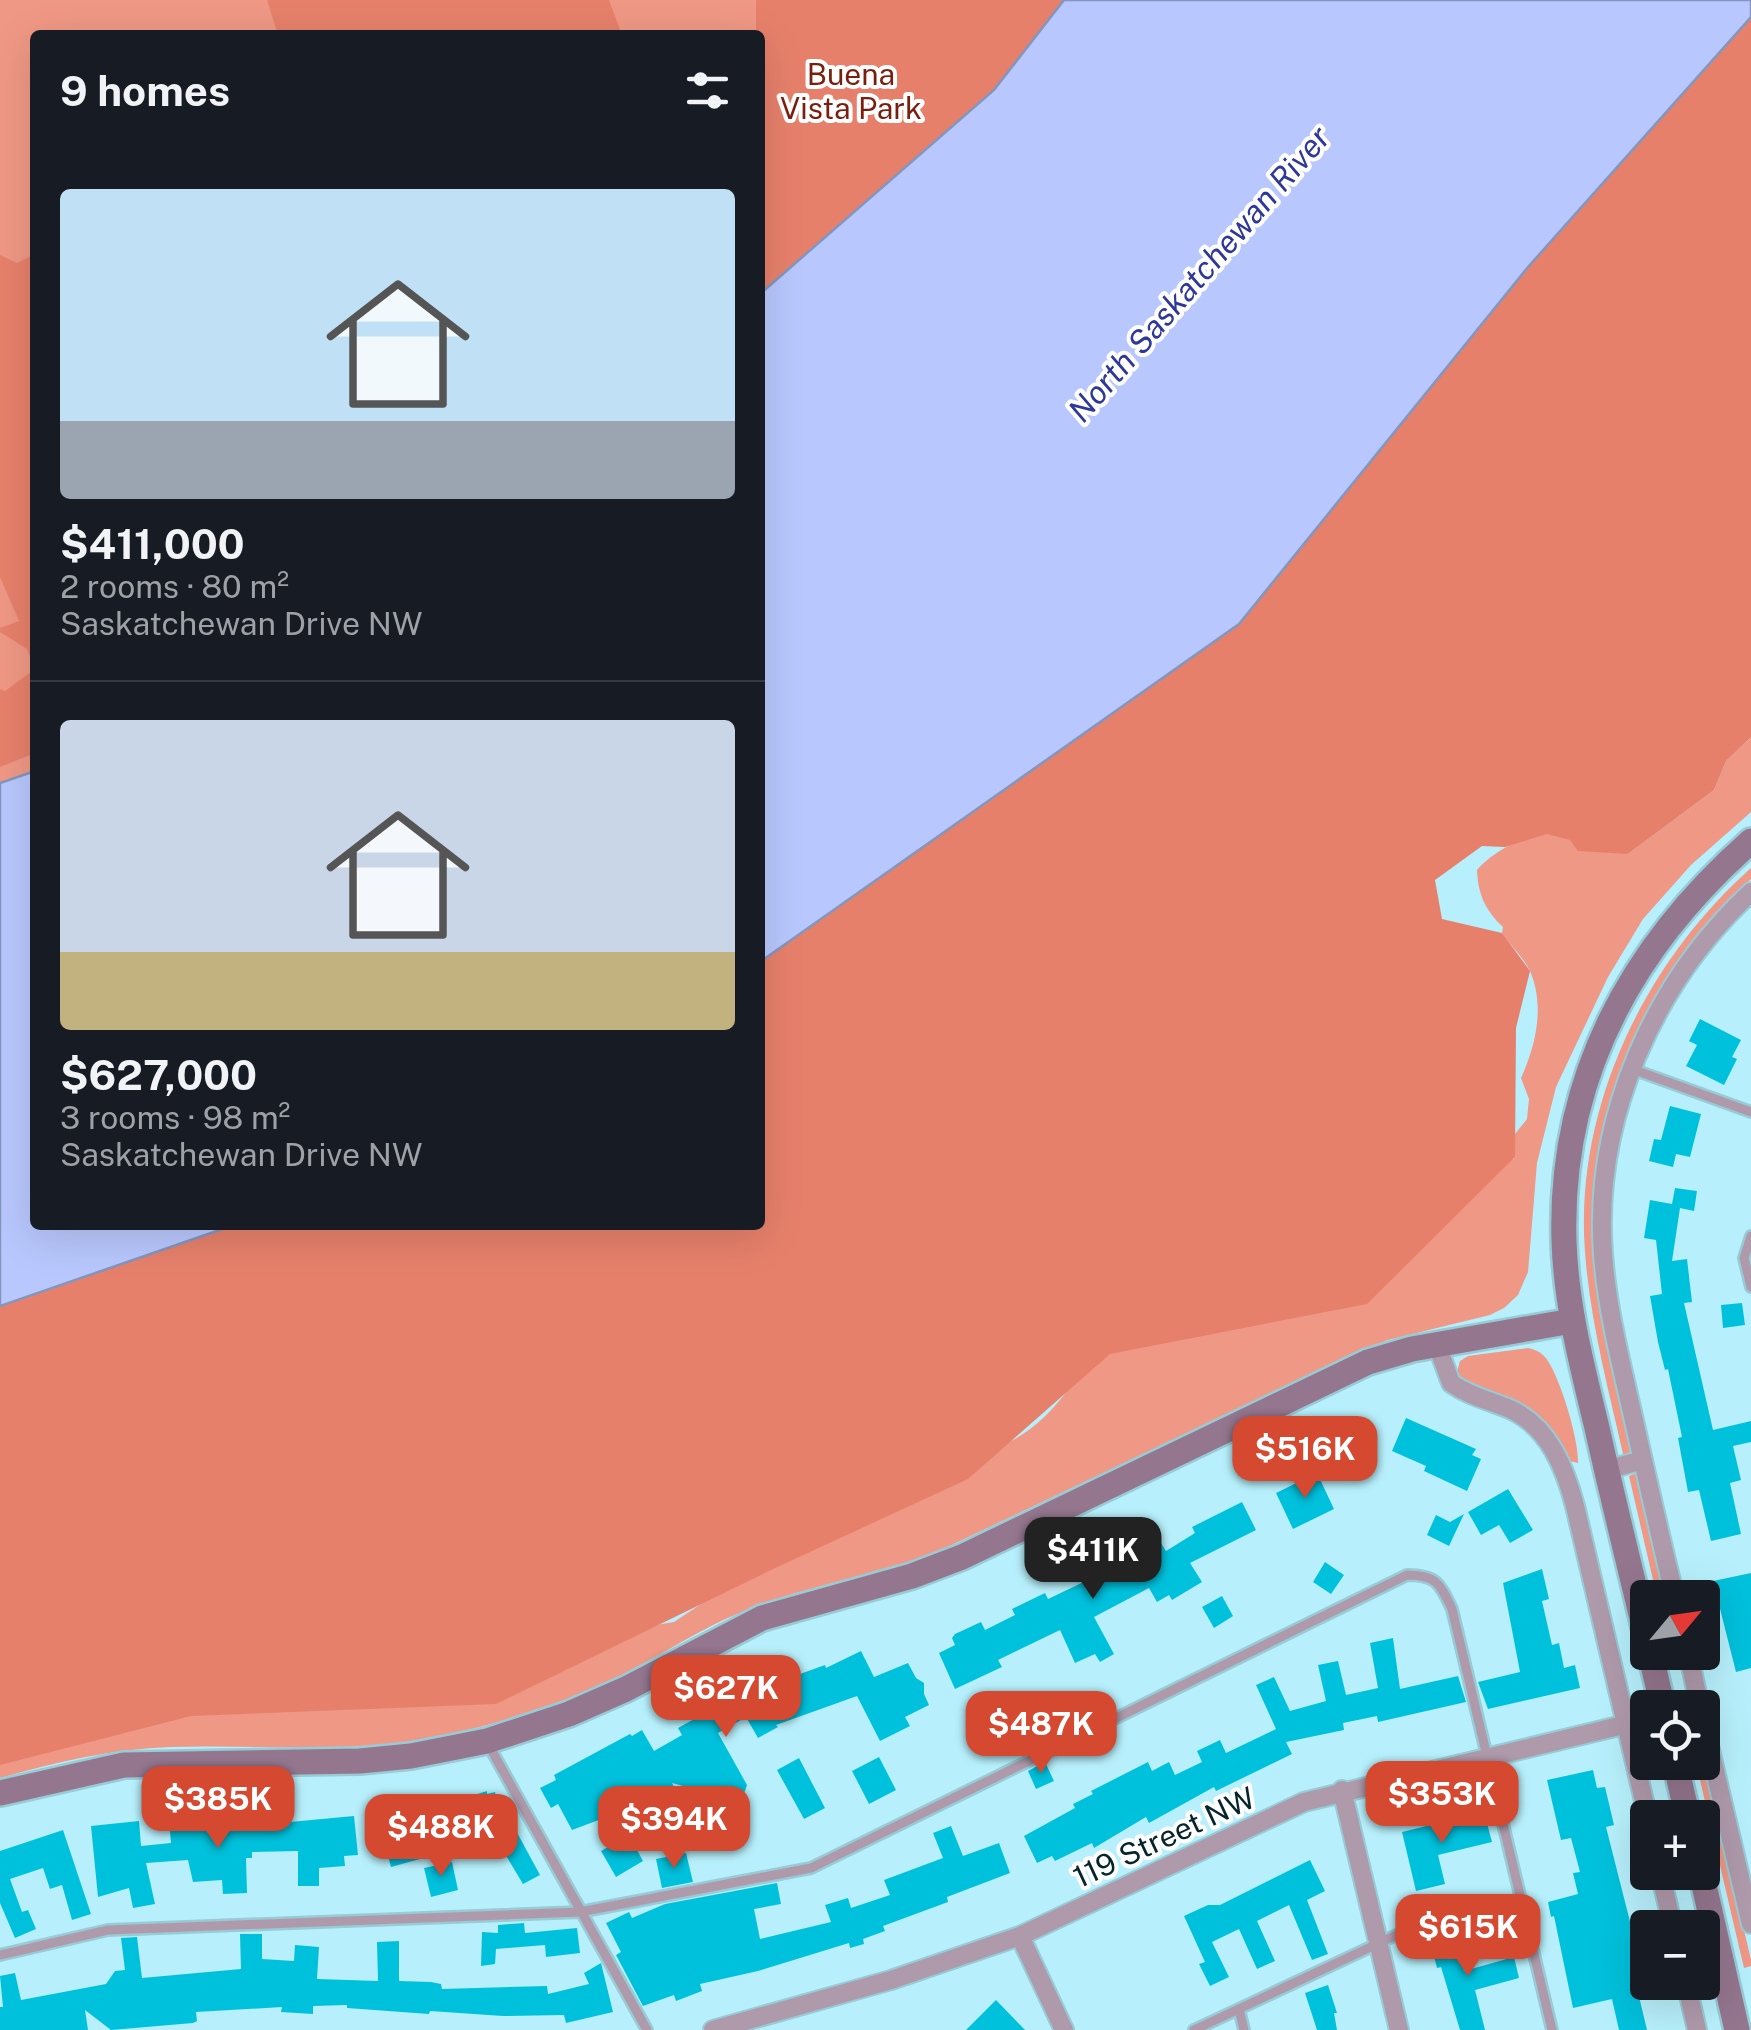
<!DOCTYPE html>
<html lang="en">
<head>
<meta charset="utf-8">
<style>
  :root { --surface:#171b24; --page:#242831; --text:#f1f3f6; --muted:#9ea1a6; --line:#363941; --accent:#d54930 }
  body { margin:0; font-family:"Public Sans",sans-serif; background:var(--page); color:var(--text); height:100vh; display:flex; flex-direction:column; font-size:38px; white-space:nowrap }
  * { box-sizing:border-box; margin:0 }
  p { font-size:32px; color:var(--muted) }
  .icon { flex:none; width:55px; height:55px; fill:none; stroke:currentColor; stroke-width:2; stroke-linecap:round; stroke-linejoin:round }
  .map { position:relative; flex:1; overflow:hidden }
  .panel { position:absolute; left:30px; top:30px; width:735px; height:1200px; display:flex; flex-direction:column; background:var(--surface); border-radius:10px; box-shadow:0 10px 40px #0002 }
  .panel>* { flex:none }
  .needle { width:65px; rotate:61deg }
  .buttons { position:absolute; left:1630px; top:1580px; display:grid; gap:20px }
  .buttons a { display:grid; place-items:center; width:90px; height:90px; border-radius:10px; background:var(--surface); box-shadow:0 10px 40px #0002; font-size:50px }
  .price { position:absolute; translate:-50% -85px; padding:0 22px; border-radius:20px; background:var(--accent); color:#fff; font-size:32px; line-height:65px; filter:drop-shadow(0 2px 5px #0008) }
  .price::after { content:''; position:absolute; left:50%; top:60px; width:30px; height:22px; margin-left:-15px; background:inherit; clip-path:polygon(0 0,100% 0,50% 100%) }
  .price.selected { background:#222; color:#fff }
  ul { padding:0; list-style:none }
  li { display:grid; align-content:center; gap:20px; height:530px; padding:0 30px }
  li+li { border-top:2px solid var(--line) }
  li span { display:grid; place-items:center; height:310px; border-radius:10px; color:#555 }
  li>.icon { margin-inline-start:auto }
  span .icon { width:180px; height:180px; fill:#fffc; stroke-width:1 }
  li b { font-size:42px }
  h2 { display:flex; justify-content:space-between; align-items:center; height:120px; padding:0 30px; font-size:42px }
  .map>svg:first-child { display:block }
</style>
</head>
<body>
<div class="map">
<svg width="1751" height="2030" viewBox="0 0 1751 2030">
  <rect width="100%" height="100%" fill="#b7f0fc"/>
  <!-- green -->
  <path fill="#ef9885" d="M 0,0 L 1078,0 L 760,294 L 760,35 L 35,35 L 35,771 L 0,783 Z
    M 1751,737 L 1751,812 L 1691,865 L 1643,919 L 1608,977 L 1556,1087 L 1537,1163 L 1528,1272 L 1518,1295 L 1504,1308 L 1490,1315 L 1388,1340 L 1352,1355 L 937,1552 C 873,1578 805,1585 742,1612 C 702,1628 666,1652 628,1672 C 567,1703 502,1724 435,1737 C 347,1755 260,1744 171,1747 C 112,1749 56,1762 0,1778 L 0,1734 L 674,1622 L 716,1594 L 966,1457 C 980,1452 997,1448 1011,1441 C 1053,1420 1081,1373 1104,1334 L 1489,1156 L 1514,1159 L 1515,1134 L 1527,1119 L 1529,1099 L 1521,1078 C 1536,1045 1545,1006 1530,971 C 1524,958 1510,945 1502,933 L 1503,927 C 1485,910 1478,894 1477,870 C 1491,853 1526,833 1548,834 C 1574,835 1604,848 1628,854 L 1714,790 L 1726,761 Z
    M 1751,868 L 1751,879 C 1637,984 1579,1130 1596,1285 C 1603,1341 1618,1396 1631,1450 L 1627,1455 L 1623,1454 C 1608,1387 1590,1321 1585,1252 C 1574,1108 1645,962 1751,868 Z
    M 1528,1348 C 1537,1350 1543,1353 1548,1361 C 1561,1381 1579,1440 1578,1463 L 1570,1461 C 1561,1443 1552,1427 1536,1415 C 1514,1399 1471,1396 1457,1372 L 1460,1361 L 1468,1356 Z
    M 1634,1474 L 1636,1475 L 1665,1597 L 1657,1597 L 1629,1476 Z
    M 1703,1755 L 1751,1960 L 1751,1966 L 1744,1968 L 1696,1763 L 1702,1762 Z"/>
  <!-- forest -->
  <path fill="#e6806b" d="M 267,0 L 609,0 L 622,35 L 278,35 Z
    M 756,0 L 1078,0 L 994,90 L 760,294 L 760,35 L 756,35 Z
    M 1751,17 L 1751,737 L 1726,761 L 1714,790 L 1628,854 L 1578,851 L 1570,840 L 1547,834 L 1505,847 L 1482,846 L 1435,880 L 1442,919 L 1502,933 L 1530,971 L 1516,1028 L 1515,1157 L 1367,1304 L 1110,1354 L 968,1479 L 771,1570 L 496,1704 L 191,1716 L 0,1765 L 0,1306 L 234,1225 L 760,1225 L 760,962 L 1239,624 L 1528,267 Z
    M 35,254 L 35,668 L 27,649 L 0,632 L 0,628 L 19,621 L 0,577 L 0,255 L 17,263 Z
    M 35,669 L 35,753 L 0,767 L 0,689 L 5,691 Z"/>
  <!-- water -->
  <path fill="#b8c7fd" stroke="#8296be" stroke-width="2.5" d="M 1064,0 L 1751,0 L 1751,17 L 1528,267 L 1239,624 L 760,962 L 760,294 L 994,90 Z
    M 35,771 L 35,1225 L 234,1225 L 0,1306 L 0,783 Z"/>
  <!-- building -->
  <path fill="#00c1dc" d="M 1700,1019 L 1741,1040 L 1732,1057 L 1737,1059 L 1724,1085 L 1686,1066 L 1697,1045 L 1689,1041 Z
    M 1670,1106 L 1701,1114 L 1690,1157 L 1676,1154 L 1673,1167 L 1649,1161 L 1654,1139 L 1661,1140 Z
    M 1675,1188 L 1697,1191 L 1694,1211 L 1680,1208 L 1672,1261 L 1687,1259 L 1692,1302 L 1684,1303 L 1713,1430 L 1751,1421 L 1751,1442 L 1733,1446 L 1741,1480 L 1730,1483 L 1741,1534 L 1711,1541 L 1699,1490 L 1688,1492 L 1678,1438 L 1682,1437 L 1668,1369 L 1665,1370 L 1658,1342 L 1650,1296 L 1662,1294 L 1656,1240 L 1644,1238 L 1650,1200 L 1672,1204 Z
    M 1742,1303 L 1745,1325 L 1723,1328 L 1721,1305 Z
    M 1406,1418 L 1476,1449 L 1472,1455 L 1481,1459 L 1467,1491 L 1424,1471 L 1426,1466 L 1392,1451 Z
    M 1317,1473 L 1334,1509 L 1293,1529 L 1276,1493 Z
    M 1508,1489 L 1533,1530 L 1510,1543 L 1499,1525 L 1481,1535 L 1468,1512 Z
    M 1242,1502 L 1256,1530 L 1190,1563 L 1202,1582 L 1172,1600 L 1169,1595 L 1157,1602 L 1149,1588 L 1094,1617 L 1114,1654 L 1100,1662 L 1095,1654 L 1075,1663 L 1060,1630 L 998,1660 L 1002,1667 L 955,1689 L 939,1653 L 955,1645 L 952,1638 L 955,1634 L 981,1622 L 985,1630 L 1015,1615 L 1012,1609 L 1045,1593 L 1048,1599 L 1113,1568 L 1159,1540 L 1166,1551 L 1195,1533 L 1192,1527 Z
    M 1464,1514 L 1449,1546 L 1427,1535 L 1436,1515 L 1450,1522 Z
    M 1325,1562 L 1344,1575 L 1331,1594 L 1313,1582 Z
    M 1542,1569 L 1549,1599 L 1542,1601 L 1552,1645 L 1559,1643 L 1564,1668 L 1575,1665 L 1580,1688 L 1488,1709 L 1478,1682 L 1520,1672 L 1503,1583 Z
    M 1751,1573 L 1751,1668 L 1736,1672 L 1713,1581 Z
    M 1222,1596 L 1233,1616 L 1214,1628 L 1202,1607 Z
    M 1393,1638 L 1400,1689 L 1458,1676 L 1466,1702 L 1378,1722 L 1377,1716 L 1343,1723 L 1344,1730 L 1286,1742 L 1292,1754 L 1253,1773 L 1216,1791 L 1214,1787 L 1149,1823 L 1146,1817 L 1094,1848 L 1092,1843 L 1055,1861 L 1052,1856 L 1037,1863 L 1024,1836 L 1075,1808 L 1073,1804 L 1093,1794 L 1091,1791 L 1148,1762 L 1152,1771 L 1169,1762 L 1175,1775 L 1202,1762 L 1197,1751 L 1220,1740 L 1226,1753 L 1276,1729 L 1256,1685 L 1274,1677 L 1290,1711 L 1326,1701 L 1318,1665 L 1338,1661 L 1346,1695 L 1378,1688 L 1370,1643 Z
    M 861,1651 L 874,1677 L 908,1663 L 916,1678 L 924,1683 L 924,1694 L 929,1705 L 905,1717 L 910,1726 L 880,1741 L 857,1696 L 776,1725 L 778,1727 L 758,1738 L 746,1717 L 718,1733 L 747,1785 L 738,1811 L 715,1805 L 717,1795 L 672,1783 L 681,1800 L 662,1810 L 652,1814 L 642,1796 L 604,1818 L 572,1830 L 558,1804 L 551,1808 L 540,1788 L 556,1780 L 554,1775 L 630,1734 L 632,1736 L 642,1730 L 654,1751 L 682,1735 L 678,1728 L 714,1708 L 704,1690 L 738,1670 L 752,1695 L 772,1684 L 825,1665 L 826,1668 Z
    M 1035,1708 L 1049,1736 L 1037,1743 L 1039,1747 L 1021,1756 L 1007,1733 L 1018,1728 L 1014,1718 Z
    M 879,1757 L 896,1790 L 869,1804 L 852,1771 Z
    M 799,1758 L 825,1808 L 804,1819 L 777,1770 Z
    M 1045,1762 L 1054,1781 L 1036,1789 L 1028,1771 Z
    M 1593,1770 L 1597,1788 L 1605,1787 L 1614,1825 L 1606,1827 L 1640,1961 L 1631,1963 L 1647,2030 L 1619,2030 L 1612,1999 L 1573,2008 L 1554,1916 L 1551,1917 L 1548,1902 L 1578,1894 L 1573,1873 L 1580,1872 L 1571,1838 L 1561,1840 L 1547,1780 Z
    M 487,1791 L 487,1794 L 495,1792 L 498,1807 L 502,1805 L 540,1875 L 523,1884 L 493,1834 L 479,1838 L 468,1797 Z
    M 427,1805 L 434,1834 L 414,1839 L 420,1859 L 391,1867 L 378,1818 Z
    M 1484,1812 L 1492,1842 L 1438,1855 L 1445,1884 L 1416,1891 L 1402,1832 Z
    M 354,1816 L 358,1855 L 344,1856 L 345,1866 L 319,1868 L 319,1886 L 298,1886 L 298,1851 L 252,1852 L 252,1858 L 246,1858 L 247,1893 L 223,1894 L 222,1880 L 193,1882 L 188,1860 L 146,1863 L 155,1904 L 133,1908 L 129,1888 L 98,1897 L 91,1826 L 139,1821 L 141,1846 L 171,1843 L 169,1820 L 279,1819 L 279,1823 Z
    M 951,1826 L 963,1856 L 999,1843 L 1010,1873 L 947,1897 L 948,1902 L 883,1926 L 885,1931 L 863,1939 L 864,1944 L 850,1948 L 849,1943 L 758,1971 L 700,1984 L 702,1991 L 676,2001 L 674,1995 L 643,2006 L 616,1955 L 621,1952 L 606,1923 L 629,1912 L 632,1918 L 665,1904 L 777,1883 L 781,1904 L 754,1909 L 760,1939 L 831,1922 L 825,1905 L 848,1898 L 851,1908 L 890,1895 L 884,1880 L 943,1858 L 933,1833 Z
    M 63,1830 L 91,1914 L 72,1920 L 62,1885 L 50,1889 L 43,1868 L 10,1879 L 22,1912 L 28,1910 L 36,1929 L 15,1938 L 0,1903 L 0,1851 Z
    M 629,1835 L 643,1861 L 616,1877 L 601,1851 Z
    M 686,1853 L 693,1882 L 662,1888 L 656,1859 Z
    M 1310,1860 L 1325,1891 L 1307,1900 L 1328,1954 L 1312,1960 L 1289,1905 L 1257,1921 L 1275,1961 L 1257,1969 L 1239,1929 L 1212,1942 L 1229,1977 L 1210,1986 L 1199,1964 L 1205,1962 L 1184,1916 L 1208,1905 L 1220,1905 Z
    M 452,1862 L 458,1890 L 431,1897 L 424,1868 Z
    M 524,1923 L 525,1933 L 577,1928 L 580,1953 L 546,1957 L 545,1945 L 496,1949 L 495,1964 L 481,1966 L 482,1932 L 498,1933 L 498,1925 Z
    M 1454,1930 L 1464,1971 L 1514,1957 L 1519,1978 L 1475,1990 L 1485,2030 L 1460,2030 L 1441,1967 L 1437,1968 L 1429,1937 Z
    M 1520,1932 L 1524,1951 L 1506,1955 L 1502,1936 Z
    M 240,1934 L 262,1934 L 262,1959 L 294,1961 L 295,1945 L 319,1947 L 317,1979 L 378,1981 L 377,1942 L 399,1941 L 399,1981 L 431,1982 L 441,1984 L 442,1989 L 547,1986 L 548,1994 L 589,1984 L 584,1973 L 601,1963 L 613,2012 L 566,2023 L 564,2015 L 503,2016 L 430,2011 L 429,2014 L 347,2008 L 347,2005 L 313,2006 L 313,2014 L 281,2012 L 282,2007 L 196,2012 L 197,2021 L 193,2023 L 111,2030 L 85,2010 L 88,2030 L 0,2030 L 0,2007 L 3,2007 L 0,1976 L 15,1973 L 21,2000 L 106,1984 L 115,1971 L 125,1970 L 121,1938 L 137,1937 L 142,1978 L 241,1969 Z
    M 1328,1985 L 1337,2013 L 1334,2013 L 1337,2030 L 1317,2030 L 1305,1993 Z
    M 996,2000 L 1025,2030 L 966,2030 Z"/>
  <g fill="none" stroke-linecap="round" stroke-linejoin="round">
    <!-- lane casing -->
    <g stroke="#97cbd6" stroke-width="14">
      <path id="lane" d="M 1632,1069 L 1751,1112
        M 1751,1236 L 1744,1258 L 1751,1287
        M 488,1744 L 647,2030
        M 0,1955 L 108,1930 L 580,1912 L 811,1868 L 1407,1575 C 1437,1575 1440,1584 1452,1609 L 1552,2030
        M 1239,2009 L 1244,2030
        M 1194,2030 L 1407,1930 L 1521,1899"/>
    </g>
    <!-- street casing -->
    <g stroke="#97cbd6" stroke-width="22">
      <path id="street" d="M 1437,1345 L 1451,1383 C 1469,1396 1491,1401 1510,1409 C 1549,1427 1565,1468 1575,1506 L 1648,1818
        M 1606,1470 L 1643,1460
        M 1675,1598 C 1660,1536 1646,1474 1632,1412 C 1620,1359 1607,1308 1603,1254 C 1593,1120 1653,983 1751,892
        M 1688,1652 L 1700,1708
        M 1702,1716 L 1751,1924
        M 1342,1790 L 1399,2030
        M 1660,1872 L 1673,1928
        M 1020,1936 L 1064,2030
        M 1686,1982 L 1697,2030
        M 713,2030 L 891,1980 L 1020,1936 L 1304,1802 L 1648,1719"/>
    </g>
    <!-- secondary casing -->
    <g stroke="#97cbd6" stroke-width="30">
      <path id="secondary" d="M 1648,1643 C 1631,1572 1613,1500 1597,1428 C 1582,1366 1566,1305 1564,1241 C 1559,1078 1632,946 1751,841
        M 1650,1652 L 1663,1708
        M 1675,1762 L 1688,1818
        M 0,1793 L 124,1765 L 360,1761 L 411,1756 L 487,1741 L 569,1714 L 626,1689 L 762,1618 L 912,1576 L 962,1557 L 1368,1362 L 1412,1349 L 1572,1321
        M 1701,1872 L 1737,2030"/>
    </g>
    <!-- lane -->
    <use href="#lane" stroke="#af9aab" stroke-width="9"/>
    <!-- street -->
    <use href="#street" stroke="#af9aab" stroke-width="18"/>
    <!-- secondary -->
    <use href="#secondary" stroke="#94768e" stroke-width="25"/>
  </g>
  <g text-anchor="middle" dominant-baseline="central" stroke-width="8" stroke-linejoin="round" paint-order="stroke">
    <!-- park labels -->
    <g font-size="30" fill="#7a1f0f" stroke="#fff">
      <text x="851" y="74">Buena<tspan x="851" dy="34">Vista Park</tspan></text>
    </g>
    <!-- street labels -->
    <g font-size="30" fill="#05252b" stroke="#fff">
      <text transform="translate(1164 1837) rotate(-25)">119 Street NW</text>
    </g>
    <!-- water labels -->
    <g font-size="32" font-style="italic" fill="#2e389b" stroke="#fff">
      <text transform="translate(1199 274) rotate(-49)">North Saskatchewan River</text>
    </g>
  </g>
</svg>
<div class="buttons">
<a><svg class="needle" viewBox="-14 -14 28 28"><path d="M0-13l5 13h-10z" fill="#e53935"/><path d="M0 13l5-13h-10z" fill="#9ea1a6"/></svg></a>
<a><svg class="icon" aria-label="locate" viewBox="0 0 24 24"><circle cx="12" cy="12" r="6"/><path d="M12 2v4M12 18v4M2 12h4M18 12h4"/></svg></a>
<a>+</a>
<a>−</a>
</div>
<b class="price" style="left:1305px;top:1501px">$516K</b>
<b class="price selected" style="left:1093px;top:1602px">$411K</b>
<b class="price" style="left:726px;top:1740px">$627K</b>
<b class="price" style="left:1041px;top:1776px">$487K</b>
<b class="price" style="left:1442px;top:1846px">$353K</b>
<b class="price" style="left:218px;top:1851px">$385K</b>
<b class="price" style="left:674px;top:1871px">$394K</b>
<b class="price" style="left:441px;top:1879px">$488K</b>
<b class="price" style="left:1468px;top:1979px">$615K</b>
<section class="panel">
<h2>9 homes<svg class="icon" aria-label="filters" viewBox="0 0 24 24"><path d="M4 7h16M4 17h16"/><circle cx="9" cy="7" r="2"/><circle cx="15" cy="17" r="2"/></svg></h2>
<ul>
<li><span style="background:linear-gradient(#bfe0f5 75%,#9aa5b1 0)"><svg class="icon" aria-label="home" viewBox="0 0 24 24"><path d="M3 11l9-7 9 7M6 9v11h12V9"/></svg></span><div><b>$411,000</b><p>2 rooms · 80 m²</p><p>Saskatchewan Drive NW</p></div></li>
<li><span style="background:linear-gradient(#c9d6e8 75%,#c2b280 0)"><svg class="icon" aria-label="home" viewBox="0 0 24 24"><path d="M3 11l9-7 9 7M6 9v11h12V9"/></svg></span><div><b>$627,000</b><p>3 rooms · 98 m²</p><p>Saskatchewan Drive NW</p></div></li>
</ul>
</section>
</div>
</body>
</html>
